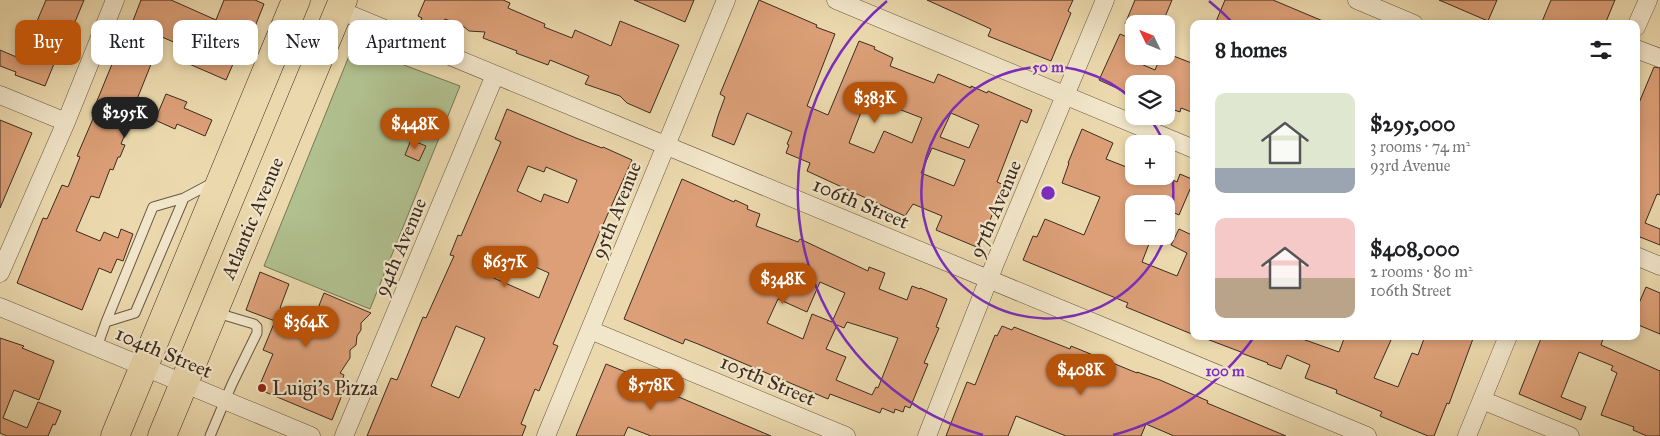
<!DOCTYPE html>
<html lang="en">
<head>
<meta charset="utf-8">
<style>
  :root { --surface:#fff; --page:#f6f6f6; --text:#202124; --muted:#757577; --accent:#b45309 }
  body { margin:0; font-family:"IM FELL Great Primer",serif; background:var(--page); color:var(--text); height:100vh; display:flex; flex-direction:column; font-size:19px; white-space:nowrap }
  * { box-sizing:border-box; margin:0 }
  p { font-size:16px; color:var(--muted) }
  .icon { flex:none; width:28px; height:28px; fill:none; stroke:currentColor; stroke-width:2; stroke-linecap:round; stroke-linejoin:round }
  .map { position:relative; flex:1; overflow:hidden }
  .drawer { position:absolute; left:1190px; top:20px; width:450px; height:320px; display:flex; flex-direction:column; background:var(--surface); border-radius:10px; box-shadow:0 2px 8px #0003 }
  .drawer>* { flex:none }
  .hud { position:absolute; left:15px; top:20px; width:475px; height:45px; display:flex; gap:10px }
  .needle { width:32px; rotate:313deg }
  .controls { position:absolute; left:1125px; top:15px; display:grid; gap:10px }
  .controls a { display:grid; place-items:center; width:50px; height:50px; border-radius:10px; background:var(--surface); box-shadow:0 2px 8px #0003; font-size:25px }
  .price { position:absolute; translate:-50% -42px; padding:0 11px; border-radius:18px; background:var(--accent); color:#fff; font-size:16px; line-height:32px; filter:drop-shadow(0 1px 2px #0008) }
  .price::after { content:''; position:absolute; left:50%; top:30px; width:15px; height:11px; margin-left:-8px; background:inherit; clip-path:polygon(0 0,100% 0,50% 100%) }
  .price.active { background:#222; color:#fff }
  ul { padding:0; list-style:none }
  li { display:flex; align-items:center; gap:15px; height:125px; padding:0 25px }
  li span { display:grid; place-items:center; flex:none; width:140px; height:100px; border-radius:10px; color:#555 }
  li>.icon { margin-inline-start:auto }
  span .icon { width:60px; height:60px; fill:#fffc; stroke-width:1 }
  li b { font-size:21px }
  h2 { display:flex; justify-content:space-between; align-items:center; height:60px; padding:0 25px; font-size:21px }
  .tag { padding:0 18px; border-radius:10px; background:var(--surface); box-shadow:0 2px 8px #0003; font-size:18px; line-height:45px }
  .tag.active { background:var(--accent); color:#fff }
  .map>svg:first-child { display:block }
</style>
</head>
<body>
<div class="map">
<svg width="1660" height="436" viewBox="0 0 1660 436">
  <rect width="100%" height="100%" fill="#ebd9ad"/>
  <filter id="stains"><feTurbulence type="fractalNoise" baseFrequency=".004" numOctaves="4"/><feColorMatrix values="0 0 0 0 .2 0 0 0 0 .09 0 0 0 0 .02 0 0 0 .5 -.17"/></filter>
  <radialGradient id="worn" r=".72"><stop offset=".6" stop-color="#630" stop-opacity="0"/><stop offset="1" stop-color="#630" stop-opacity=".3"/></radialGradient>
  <!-- green -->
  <path fill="#b1c08f" stroke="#767658" d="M 353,46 L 460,86 L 370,309 L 264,266 Z"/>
  <!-- building -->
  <path fill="#dc9f77" stroke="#3c2b21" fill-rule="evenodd" d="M 46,0 L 84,0 L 63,51 L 60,49 L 45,86 L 15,75 L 16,72 L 0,66 L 0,50 L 21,59 Z
    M 141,0 L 171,0 L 216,20 L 224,0 L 255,0 L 264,4 L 252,34 L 247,32 L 226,80 L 180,60 L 185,47 L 162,37 L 123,134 L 125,134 L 121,144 L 125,145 L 120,157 L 118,157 L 113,170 L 110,169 L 99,198 L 91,196 L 76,231 L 100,241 L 104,232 L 118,238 L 121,229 L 133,234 L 123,261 L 117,259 L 111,273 L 99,268 L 82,310 L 17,283 L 43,218 L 47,219 L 62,185 L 68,187 L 80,157 L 77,156 L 95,114 L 92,113 L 126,30 L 129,31 Z
    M 425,0 L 503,0 L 510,3 L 508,8 L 545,24 L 544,27 L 572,38 L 575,30 L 611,46 L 620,21 L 679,45 L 650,113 L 627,103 L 620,96 L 585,84 L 589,76 L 550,60 L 548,65 L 516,53 L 517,51 L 483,38 L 485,32 L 469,31 L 463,26 L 445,19 L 441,28 L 421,20 L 422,18 L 418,16 Z
    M 634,0 L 694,0 L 685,22 Z
    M 759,0 L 817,25 L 816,27 L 835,34 L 807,106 L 828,115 L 859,41 L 875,47 L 874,49 L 893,58 L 890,66 L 934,83 L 938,74 L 971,88 L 971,86 L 987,93 L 988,91 L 1032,110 L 1027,123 L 1021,120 L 997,182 L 1004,185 L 979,248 L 936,230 L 942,216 L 913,204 L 905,216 L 807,171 L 810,163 L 786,153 L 789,145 L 787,144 L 792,132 L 747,113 L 734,145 L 712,136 L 718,116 L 725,97 L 720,94 ZM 867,97 L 922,118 L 912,143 L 884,131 L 874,153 L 849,143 ZM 951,113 L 979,125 L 969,148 L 940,137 ZM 932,148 L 965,160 L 954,186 L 921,173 Z
    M 927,0 L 1073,0 L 1068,11 L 1071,13 L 1051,61 L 988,36 L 991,29 Z
    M 1135,0 L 1172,0 L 1162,24 L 1125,24 Z
    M 1225,0 L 1273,0 L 1330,24 L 1215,24 Z
    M 1439,0 L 1497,0 L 1488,21 Z
    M 1551,0 L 1615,0 L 1605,24 L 1541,24 Z
    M 1120,34 L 1134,40 L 1134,61 L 1155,70 L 1161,56 L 1166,56 L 1166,53 L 1194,64 L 1194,113 L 1181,108 L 1180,112 L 1166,107 L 1166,84 L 1134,84 L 1134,96 L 1099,80 Z
    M 1654,67 L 1660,68 L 1660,195 L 1657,194 L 1645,223 L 1660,229 L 1660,245 L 1640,237 L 1638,243 L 1636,243 L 1636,110 Z
    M 166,94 L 187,102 L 184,108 L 212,120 L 205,136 L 177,124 L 175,129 L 155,120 Z
    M 507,109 L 576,138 L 602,148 L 603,147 L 632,160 L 598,236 L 553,344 L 558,346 L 539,391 L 535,389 L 521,424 L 526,426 L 522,436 L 367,436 L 391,378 L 397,380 L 423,317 L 426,318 L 454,256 L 450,255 L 458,235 L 461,236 L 501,142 L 495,139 ZM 528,166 L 544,172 L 546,167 L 577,180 L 568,203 L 544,194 L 541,202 L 517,191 ZM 497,250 L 549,273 L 539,298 L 487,275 ZM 456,326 L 485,338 L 459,398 L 431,386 Z
    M 0,120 L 32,133 L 0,208 Z
    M 1082,129 L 1113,143 L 1106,159 L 1134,170 L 1134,176 L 1165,176 L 1177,182 L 1180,174 L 1194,180 L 1179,215 L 1166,209 L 1166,204 L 1153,204 L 1134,195 L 1134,236 L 1152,236 L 1142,262 L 1177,276 L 1187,253 L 1171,245 L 1179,229 L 1194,236 L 1194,335 L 1126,307 L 1128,303 L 1023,260 L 1033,236 L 1037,237 L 1045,219 L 1084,235 L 1100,197 L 1062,183 L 1069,163 L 1068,163 Z
    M 411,140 L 426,146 L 419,161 L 405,155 Z
    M 682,179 L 734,202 L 735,200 L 748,206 L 747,209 L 760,214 L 756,226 L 798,242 L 800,239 L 868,271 L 869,267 L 885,273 L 879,289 L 907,300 L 912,286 L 920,289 L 920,288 L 947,299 L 936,327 L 939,328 L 924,363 L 928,364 L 910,408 L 905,406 L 903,412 L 895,409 L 894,413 L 882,408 L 880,413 L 830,394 L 828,399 L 698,344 L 685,339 L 683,344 L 624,319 ZM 820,282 L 845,293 L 832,322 L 812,314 L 803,339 L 767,323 L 778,299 L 807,312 ZM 847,322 L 898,338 L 878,388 L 876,387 L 872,395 L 836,380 L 846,357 L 826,349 L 837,325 L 844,328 Z
    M 260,272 L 289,284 L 280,308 L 313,321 L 324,293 L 371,313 L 361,323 L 361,330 L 357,336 L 356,345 L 350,350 L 350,358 L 340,373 L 344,375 L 341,383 L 346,385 L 332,420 L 258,389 L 273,354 L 263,350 L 275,321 L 246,310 Z
    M 1646,287 L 1660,293 L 1660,334 L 1636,324 L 1636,310 Z
    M 1002,326 L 1012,330 L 1014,327 L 1070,349 L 1071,346 L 1137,373 L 1137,372 L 1160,380 L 1208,401 L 1207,403 L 1286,436 L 1174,436 L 1146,424 L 1141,436 L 1066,436 L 1016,416 L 1008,436 L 946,436 L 967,382 L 975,385 L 995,335 L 997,336 Z
    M 1204,336 L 1294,336 L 1339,352 L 1345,336 L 1383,336 L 1391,340 L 1374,378 L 1398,387 L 1412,353 L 1418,355 L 1425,336 L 1474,336 L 1449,404 L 1447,403 L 1434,436 L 1428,436 L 1380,416 L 1382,412 L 1336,393 L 1337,390 L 1305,378 L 1310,365 L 1287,355 L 1281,369 L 1267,364 L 1268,363 L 1241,353 L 1241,352 L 1204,338 Z
    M 1542,336 L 1604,336 L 1601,345 L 1660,371 L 1660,436 L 1647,436 L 1633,430 L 1634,427 L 1601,415 L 1617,373 L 1611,370 L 1613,366 L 1579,352 L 1561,397 L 1586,407 L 1581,420 L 1519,394 Z
    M 0,338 L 24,346 L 22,348 L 54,361 L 39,400 L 14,390 L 3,418 L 27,428 L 38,402 L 61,411 L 55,425 L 53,424 L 48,436 L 7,436 L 0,433 Z
    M 606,364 L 675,392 L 674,395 L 771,436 L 651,436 L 628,427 L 624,436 L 576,436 Z"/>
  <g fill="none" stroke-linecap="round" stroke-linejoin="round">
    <!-- lane casing -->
    <g stroke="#685644" stroke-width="11">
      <path id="lane" d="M 106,322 L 153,207 L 184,198
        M 97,347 L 106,322 L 135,313 L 184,198 L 214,182
        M 210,436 L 232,384 L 257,333 L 257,327 L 254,324 L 217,313"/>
    </g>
    <!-- street casing -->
    <g stroke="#685644" stroke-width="19">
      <path id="street" d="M 836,0 L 1194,149
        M 1357,0 L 1414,24
        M 339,10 L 1367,436
        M 1636,27 L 1648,0
        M 1636,49 L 1660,58
        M 0,95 L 66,122
        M 1636,256 L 1660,266
        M 0,273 L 66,122 L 115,0
        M 0,307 L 311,436
        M 590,330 L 846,436
        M 1482,400 L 1570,436
        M 344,436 L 495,75
        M 546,436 L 726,0
        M 927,436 L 995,263 L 1105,0
        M 1467,436 L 1508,336"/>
    </g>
    <!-- primary casing -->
    <g stroke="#3c2b21" stroke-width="29">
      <path id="primary" d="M 115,436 L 296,0
        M 162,436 L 343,0"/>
    </g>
    <!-- lane -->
    <use href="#lane" stroke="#f2e6ca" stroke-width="9"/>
    <!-- street -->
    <use href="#street" stroke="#f2e6ca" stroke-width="18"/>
    <!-- primary -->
    <use href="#primary" stroke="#ebd9ad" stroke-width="28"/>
  </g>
  <!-- distance rings -->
  <g fill="none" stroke="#7b2cbf" stroke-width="2.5">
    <path d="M1148 116A126 126 0 0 1 1164 143M1166 150A126 126 0 1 1 1133 100"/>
    <path d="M1254 337A251 251 0 0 1 1113 435M983 435A251 251 0 0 1 887 1M1209 1A251 251 0 0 1 1233 23"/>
  </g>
  <!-- markers -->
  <circle fill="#8f2418" stroke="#f2e6ca" stroke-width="2" cx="262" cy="388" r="5"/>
  <g text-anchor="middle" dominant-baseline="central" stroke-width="4.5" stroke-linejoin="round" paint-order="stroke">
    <!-- street labels -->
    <g font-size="20" fill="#3c2b21" stroke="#f2e6ca">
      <text transform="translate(861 203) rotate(23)">106th Street</text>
      <text transform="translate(995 209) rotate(-67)">97th Avenue</text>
      <text transform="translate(616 210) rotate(-68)">95th Avenue</text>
      <text transform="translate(252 218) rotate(-67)">Atlantic Avenue</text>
      <text transform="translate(400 247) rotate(-67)">94th Avenue</text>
      <text transform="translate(164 352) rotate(23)">104th Street</text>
      <text transform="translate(768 380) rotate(23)">105th Street</text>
    </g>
    <!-- poi labels -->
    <g font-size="20" fill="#3c2b21" stroke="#f2e6ca" text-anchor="start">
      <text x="272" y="388">Luigi's Pizza</text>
    </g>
  </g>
  <circle cx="1048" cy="193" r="8" fill="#7b2cbf" stroke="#f2e6ca" stroke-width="2.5"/>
  <g font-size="15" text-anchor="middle" font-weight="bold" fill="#7b2cbf" stroke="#f2e6ca" stroke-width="4.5" stroke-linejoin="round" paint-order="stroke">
    <text x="1048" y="72">50 m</text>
    <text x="1225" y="376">100 m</text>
  </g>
  <rect width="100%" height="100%" filter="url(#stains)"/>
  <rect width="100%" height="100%" fill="url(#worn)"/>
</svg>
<div class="controls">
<a><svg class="needle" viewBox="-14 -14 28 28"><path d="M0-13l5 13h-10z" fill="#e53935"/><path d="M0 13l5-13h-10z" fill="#757577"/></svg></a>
<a><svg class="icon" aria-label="layers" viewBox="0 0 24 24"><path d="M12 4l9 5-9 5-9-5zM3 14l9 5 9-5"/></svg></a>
<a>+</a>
<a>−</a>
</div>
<b class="price" style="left:875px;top:124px">$383K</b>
<b class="price active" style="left:125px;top:139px">$295K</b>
<b class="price" style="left:415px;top:150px">$448K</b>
<b class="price" style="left:505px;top:288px">$637K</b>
<b class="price" style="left:783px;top:305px">$348K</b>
<b class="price" style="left:306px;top:348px">$364K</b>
<b class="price" style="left:1081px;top:396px">$408K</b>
<b class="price" style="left:651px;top:411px">$578K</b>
<div class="hud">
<a class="tag active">Buy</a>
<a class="tag">Rent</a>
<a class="tag">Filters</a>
<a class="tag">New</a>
<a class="tag">Apartment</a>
</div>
<section class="drawer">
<h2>8 homes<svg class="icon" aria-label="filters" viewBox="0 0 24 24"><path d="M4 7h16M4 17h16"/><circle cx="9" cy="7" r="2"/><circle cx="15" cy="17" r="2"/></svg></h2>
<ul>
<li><span style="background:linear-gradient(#dfe7d0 75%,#9aa5b1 0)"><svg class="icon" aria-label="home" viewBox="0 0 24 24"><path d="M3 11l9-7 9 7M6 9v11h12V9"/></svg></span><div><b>$295,000</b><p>3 rooms · 74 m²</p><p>93rd Avenue</p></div></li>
<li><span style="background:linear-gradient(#f6c9c9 60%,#b9a48a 0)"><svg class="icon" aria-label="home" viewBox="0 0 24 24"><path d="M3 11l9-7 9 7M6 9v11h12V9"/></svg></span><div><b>$408,000</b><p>2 rooms · 80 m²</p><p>106th Street</p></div></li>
</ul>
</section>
</div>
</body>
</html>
